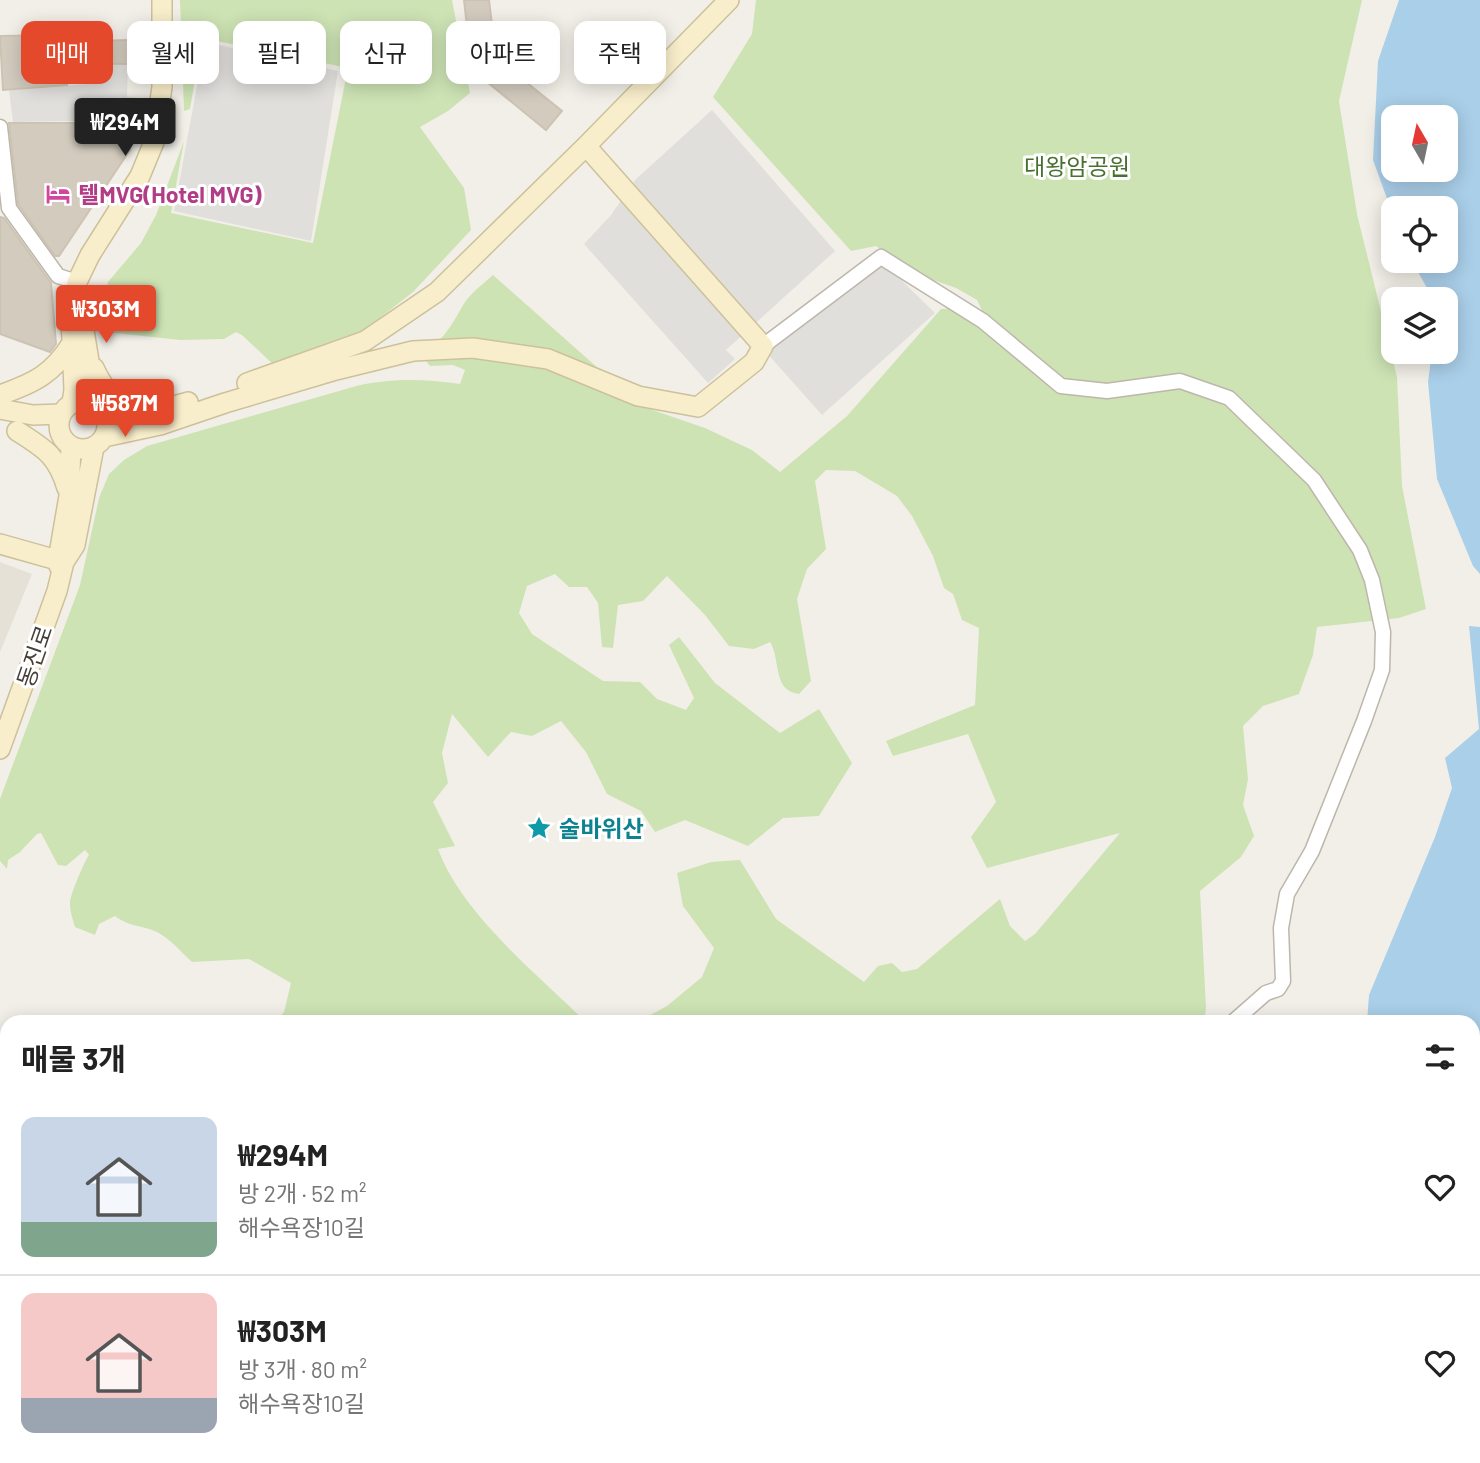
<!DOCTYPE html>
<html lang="ko">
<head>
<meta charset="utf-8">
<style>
  :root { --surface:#fff; --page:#f6f6f6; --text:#222; --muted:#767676; --line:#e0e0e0; --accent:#e5492c }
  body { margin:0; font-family:Barlow,"Noto Sans KR",sans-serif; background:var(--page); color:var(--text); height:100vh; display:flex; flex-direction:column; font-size:26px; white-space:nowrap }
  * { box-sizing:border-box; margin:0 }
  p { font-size:23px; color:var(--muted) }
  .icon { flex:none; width:38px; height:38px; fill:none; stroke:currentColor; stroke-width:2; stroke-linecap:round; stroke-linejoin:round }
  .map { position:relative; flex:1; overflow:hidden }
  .panel { position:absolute; left:0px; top:1015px; width:1480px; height:448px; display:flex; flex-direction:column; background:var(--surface); border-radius:21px 21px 0 0; box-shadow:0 4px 18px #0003 }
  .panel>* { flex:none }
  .hud { position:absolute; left:21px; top:21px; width:700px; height:63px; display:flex; gap:14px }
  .needle { width:46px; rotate:351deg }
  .controls { position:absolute; left:1381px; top:105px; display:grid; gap:14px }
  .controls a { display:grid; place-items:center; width:77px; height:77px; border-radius:14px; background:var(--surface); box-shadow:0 4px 18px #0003; font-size:35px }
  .price { position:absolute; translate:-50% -60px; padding:0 16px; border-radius:7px; background:var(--accent); color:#fff; font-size:23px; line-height:46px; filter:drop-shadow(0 2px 4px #0008) }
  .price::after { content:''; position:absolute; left:50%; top:42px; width:21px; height:16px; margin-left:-10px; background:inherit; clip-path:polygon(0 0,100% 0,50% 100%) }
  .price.on { background:#222; color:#fff }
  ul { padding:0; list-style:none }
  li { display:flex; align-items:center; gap:21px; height:175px; padding:0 21px }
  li+li { border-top:2px solid var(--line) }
  li span { display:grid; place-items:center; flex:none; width:196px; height:140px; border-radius:14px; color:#555 }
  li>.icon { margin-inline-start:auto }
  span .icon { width:84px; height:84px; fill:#fffc; stroke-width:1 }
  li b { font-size:30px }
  h2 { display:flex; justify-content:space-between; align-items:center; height:84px; padding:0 21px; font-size:30px }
  .pill { padding:0 24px; border-radius:14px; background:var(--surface); box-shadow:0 4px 18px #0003; font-size:24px; line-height:63px }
  .pill.on { background:var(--accent); color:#fff }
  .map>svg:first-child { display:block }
</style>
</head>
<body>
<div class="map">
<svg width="1480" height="1463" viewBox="0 0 1480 1463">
  <rect width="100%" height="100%" fill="#f2efe8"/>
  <!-- residential -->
  <path fill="#e6e1d6" d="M 0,562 L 32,574 L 0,652 Z"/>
  <!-- green -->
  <path fill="#cde3b4" d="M 180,0 L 452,0 L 470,93 L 448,111 L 420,127 L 464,188 L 471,230 L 413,292 L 372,324 L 329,352 L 278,369 L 242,335 L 236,332 L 224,339 L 180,340 L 106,332 L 104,303 L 108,282 L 141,243 L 156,215 L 184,141 L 171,213 L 313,243 L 348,68 L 202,38 L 190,109 L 184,111 Z
    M 756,0 L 1362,0 L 1339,101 L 1357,214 L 1397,377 L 1402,486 L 1426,609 L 1399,618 L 1317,627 L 1313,655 L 1299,694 L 1263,706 L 1243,726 L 1248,779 L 1243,805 L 1254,836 L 1241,857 L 1200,891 L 1206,1008 L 1204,1022 L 637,1022 L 667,1006 L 702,977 L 714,948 L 683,906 L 677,873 L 711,862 L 740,860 L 776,919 L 864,982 L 878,966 L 892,963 L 902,972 L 917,969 L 1000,899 L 1010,926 L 1025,941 L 1035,934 L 1120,833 L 987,868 L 971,837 L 996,802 L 968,734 L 893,756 L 886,741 L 975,705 L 979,628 L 962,620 L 953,594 L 944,588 L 933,556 L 912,516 L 897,496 L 855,471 L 826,470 L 815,481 L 826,549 L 807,569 L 797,599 L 811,681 L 799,694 C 772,691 781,659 770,642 L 754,649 L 729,646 L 705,615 L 667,576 L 643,601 L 618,605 L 613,648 L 602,647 L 598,603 L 587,587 L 569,587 L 555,574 L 527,586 L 519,613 L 532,634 L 603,681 L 640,682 L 657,699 L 686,710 L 694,698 L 669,645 L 679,637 L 715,683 L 780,733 L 819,709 L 852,763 L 819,816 L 783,818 L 748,846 L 685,820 L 655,832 L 641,811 L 607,794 L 586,752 L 561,721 L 532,736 L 511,732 L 488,757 L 452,714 L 442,753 L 448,783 L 433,802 L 455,846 L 438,849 C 462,914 537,974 586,1022 L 276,1022 L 284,1012 L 291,983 L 249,959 L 192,962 C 182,953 173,942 162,935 C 147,925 130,928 115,916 L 99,924 L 95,935 L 75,927 C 73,920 70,912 70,904 C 69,897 85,860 89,855 L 85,850 L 66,866 L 58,865 L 41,833 L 37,834 L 20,852 L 8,860 L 7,869 L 0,861 L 0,799 L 80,585 L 99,498 L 109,474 L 124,460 L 147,446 L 360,385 C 396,378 424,379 460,384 L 465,370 L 453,365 L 430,366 L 426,361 L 428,350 C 446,338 454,320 465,302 C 472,292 484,283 493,275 L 608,377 L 606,394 L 705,428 L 752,450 L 780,472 L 847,416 L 941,309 L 965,308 L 1000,347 L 977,300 L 956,288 L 919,275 L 876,246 L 851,251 L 713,97 L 752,34 Z
    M 541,1456 L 636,1456 L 630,1463 L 540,1463 Z"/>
  <!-- parking -->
  <path fill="#e1dfdc" d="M 205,42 L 338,71 L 311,241 L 174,211 Z
    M 99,64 L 128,64 L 127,97 L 137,98 L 133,120 L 13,122 L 9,90 L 89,84 L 92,66 Z
    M 712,110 L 835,251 L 726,350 L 735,359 L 708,383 L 584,244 L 611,215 L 636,179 Z
    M 882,266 L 893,272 L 935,313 L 822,415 L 765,351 L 871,267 Z"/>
  <!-- water -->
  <path fill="#aacfe9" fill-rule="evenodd" d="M 1399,0 L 1480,0 L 1480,574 L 1473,566 L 1437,479 L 1428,382 L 1432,352 L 1446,352 L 1446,299 L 1433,299 L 1412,261 L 1446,261 L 1446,208 L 1393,208 L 1393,215 L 1373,160 L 1378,61 ZM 1393,117 L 1446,117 L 1446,170 L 1393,170 Z
    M 1469,626 L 1480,627 L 1480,1463 L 1030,1463 L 1034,1456 L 1474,1456 L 1474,1022 L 1367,1022 L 1369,995 L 1435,837 L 1452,788 L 1445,758 L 1479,729 Z"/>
  <!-- building -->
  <path fill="#d3cbbe" stroke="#cdc3b2" stroke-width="2" d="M 464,0 L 489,0 L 496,58 L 471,62 Z
    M 64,35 L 64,42 L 128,40 L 128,64 L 66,63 L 67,85 L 3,90 L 0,36 Z
    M 496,58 L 562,111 L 546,130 L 481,77 Z
    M 9,123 L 134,123 L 130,150 L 59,256 L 55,256 L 18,204 Z
    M 0,217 L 4,218 L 51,283 L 56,344 L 50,352 L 0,334 Z"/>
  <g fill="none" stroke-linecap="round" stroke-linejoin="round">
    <!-- street casing -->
    <g stroke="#bdb7ab" stroke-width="17">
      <path id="street" d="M 0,127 L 9,208 L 58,276 L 77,282
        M 763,346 L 881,257 L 983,321 L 1061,386 L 1107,391 L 1180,381 L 1229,398 L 1314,480 L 1360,550 L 1372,580 L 1383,632 L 1382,670 L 1364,721 L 1312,851 L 1287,894 L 1281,928 L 1283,981 L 1278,989 L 1266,993 L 1233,1022
        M 649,1463 L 658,1456"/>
    </g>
    <!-- secondary casing -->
    <g stroke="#cdc19b" stroke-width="22">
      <path id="secondary" d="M 82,318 L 96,404
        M 94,368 C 104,390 117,405 141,412
        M 247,383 L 365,341 L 437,292 L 586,146 L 729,0
        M 0,395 C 34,383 53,374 72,343
        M59 425a24 24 0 1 1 48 0a24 24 0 1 1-48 0Z
        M 72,403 L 74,390 L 71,316 L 76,300 L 77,282 L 90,255 L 140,176 L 154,142 L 162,87 L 162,0
        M 0,409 L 33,415 L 61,414
        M 104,412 C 135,419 158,411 188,402
        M 17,431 C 45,449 57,455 67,488
        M 104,437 L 160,425 L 225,403 L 336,370 L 413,351 L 473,348 L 548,359 L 638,396 L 698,407 L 754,362 L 763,346 L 586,146
        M 0,544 L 64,562
        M 59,566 L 58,560 L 69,496 L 71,446
        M 0,749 L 57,591 L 64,562 L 75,545 L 94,447"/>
    </g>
    <!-- street -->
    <use href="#street" stroke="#fff" stroke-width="14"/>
    <!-- secondary -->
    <use href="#secondary" stroke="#f9eecb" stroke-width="19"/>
  </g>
  <!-- icons -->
  <defs>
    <g id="hotel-bare" transform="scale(1.89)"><path d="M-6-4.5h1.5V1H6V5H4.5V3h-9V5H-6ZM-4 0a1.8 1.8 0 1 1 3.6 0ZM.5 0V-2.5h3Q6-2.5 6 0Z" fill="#d1479c" stroke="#fff" stroke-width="2.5" paint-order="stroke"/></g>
    <g id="sight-bare" transform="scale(1.89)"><path d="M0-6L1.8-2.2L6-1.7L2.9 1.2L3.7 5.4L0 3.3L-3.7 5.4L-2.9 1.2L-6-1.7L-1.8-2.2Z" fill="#0f9aa8" stroke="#fff" stroke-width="2.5" paint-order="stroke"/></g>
  </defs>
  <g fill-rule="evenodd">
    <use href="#hotel-bare" x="58" y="194"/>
    <use href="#sight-bare" x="539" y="828"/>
  </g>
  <g text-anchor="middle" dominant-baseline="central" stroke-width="6" stroke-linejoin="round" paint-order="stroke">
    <!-- park labels -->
    <g font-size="23" fill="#487130" stroke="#fff">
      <text x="1077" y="166">대왕암공원</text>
    </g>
    <!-- hotel labels -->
    <g font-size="23" font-weight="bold" fill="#b23c85" stroke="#fff" text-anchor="start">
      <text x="78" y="194">텔MVG(Hotel MVG)</text>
    </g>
    <!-- street labels -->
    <g font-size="23" fill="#453f37" stroke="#fff">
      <text transform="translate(34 656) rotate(-71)">동진로</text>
    </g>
    <!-- culture labels -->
    <g font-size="23" font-weight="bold" fill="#0d838f" stroke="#fff" text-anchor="start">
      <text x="559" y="828">술바위산</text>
    </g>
  </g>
</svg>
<div class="controls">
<a><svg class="needle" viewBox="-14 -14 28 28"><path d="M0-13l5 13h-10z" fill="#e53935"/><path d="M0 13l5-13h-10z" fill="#767676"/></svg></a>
<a><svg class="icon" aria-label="locate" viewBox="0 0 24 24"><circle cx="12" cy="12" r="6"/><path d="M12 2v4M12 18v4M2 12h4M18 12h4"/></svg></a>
<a><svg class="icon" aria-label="layers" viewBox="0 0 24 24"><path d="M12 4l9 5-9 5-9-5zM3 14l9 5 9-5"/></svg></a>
</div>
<b class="price on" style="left:125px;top:158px">₩294M</b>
<b class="price" style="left:106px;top:345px">₩303M</b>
<b class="price" style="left:125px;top:439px">₩587M</b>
<div class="hud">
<a class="pill on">매매</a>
<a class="pill">월세</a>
<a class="pill">필터</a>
<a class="pill">신규</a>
<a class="pill">아파트</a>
<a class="pill">주택</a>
</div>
<section class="panel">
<h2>매물 3개<svg class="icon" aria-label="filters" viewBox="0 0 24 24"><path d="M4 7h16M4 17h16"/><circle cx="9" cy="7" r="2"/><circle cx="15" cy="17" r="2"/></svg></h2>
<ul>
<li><span style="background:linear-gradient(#c9d6e8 75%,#7fa58c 0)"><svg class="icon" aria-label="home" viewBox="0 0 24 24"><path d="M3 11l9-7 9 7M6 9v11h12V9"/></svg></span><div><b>₩294M</b><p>방 2개 · 52 m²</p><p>해수욕장10길</p></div><svg class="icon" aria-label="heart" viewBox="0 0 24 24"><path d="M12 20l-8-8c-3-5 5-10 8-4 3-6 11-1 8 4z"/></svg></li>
<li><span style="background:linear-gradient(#f6c9c9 75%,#9aa5b1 0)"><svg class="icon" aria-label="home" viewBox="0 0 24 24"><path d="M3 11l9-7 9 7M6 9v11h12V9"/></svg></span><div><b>₩303M</b><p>방 3개 · 80 m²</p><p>해수욕장10길</p></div><svg class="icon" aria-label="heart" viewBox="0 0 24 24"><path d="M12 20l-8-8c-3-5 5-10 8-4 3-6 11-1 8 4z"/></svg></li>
</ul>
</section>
</div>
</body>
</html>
